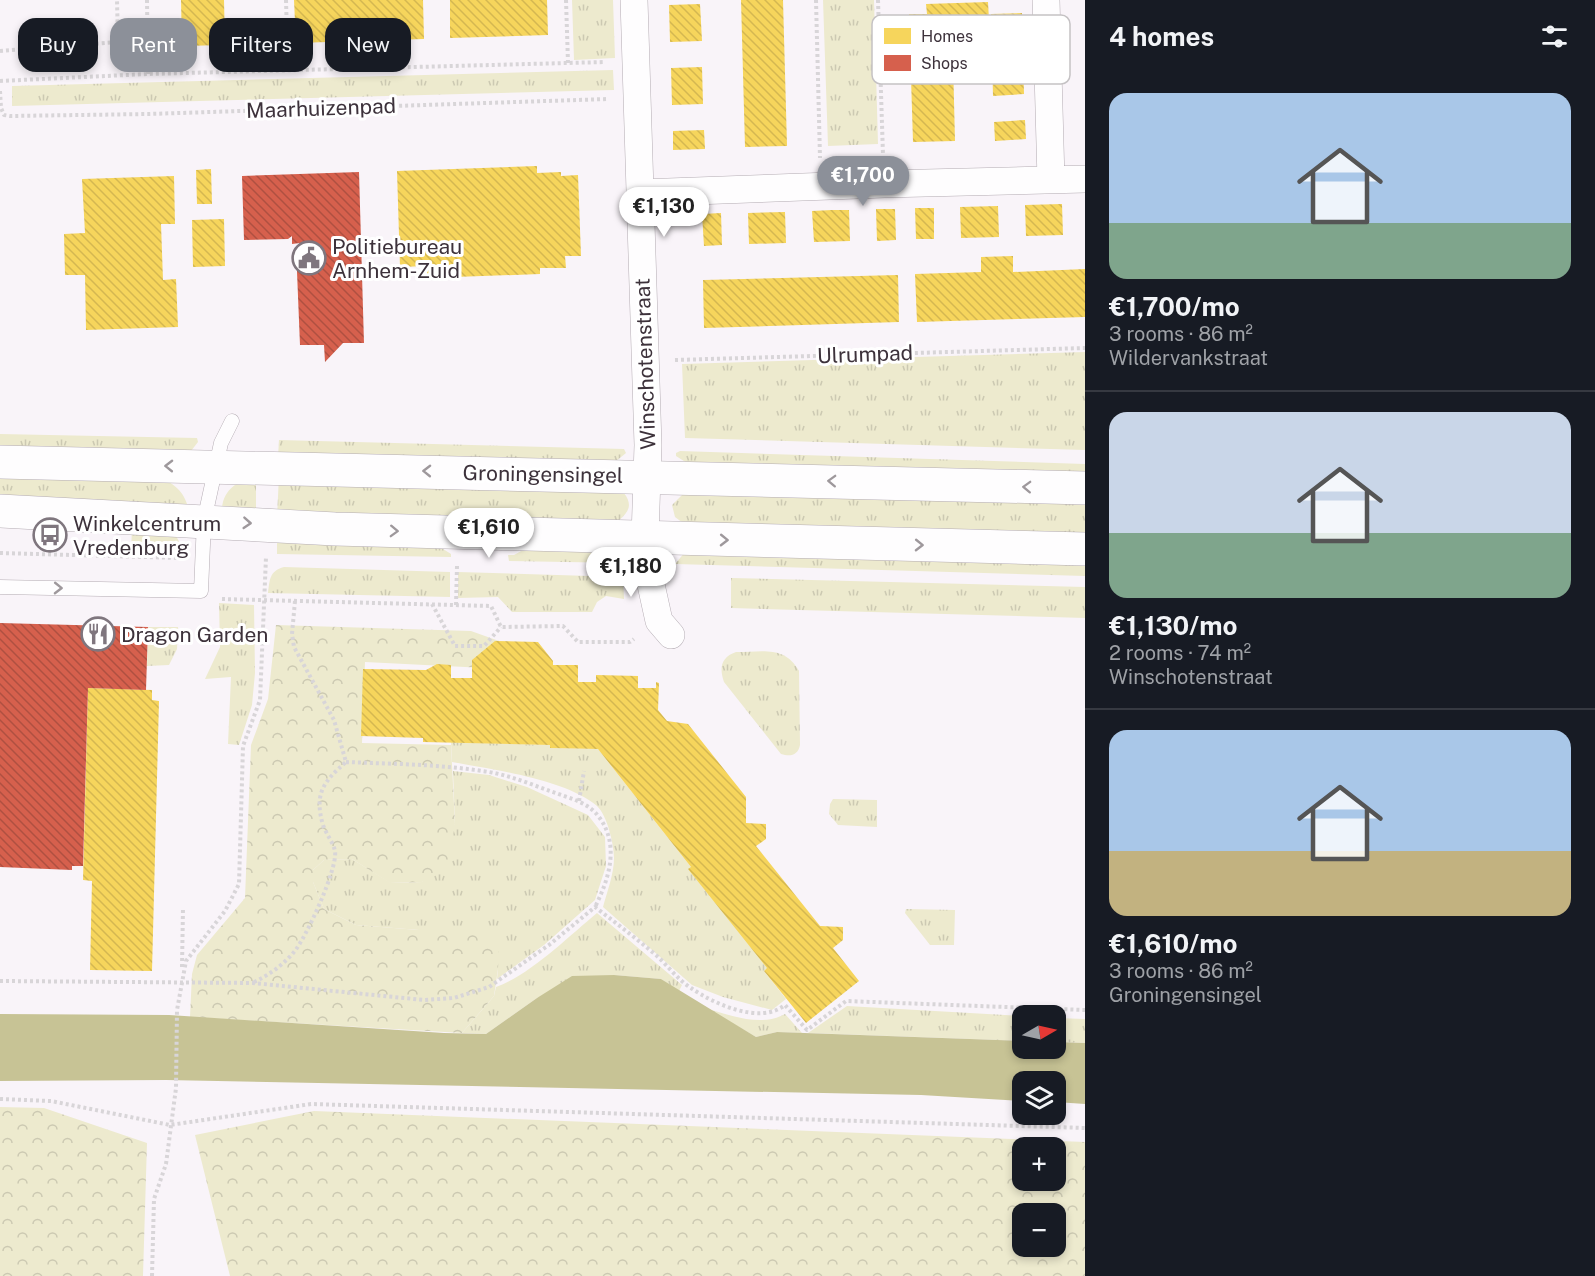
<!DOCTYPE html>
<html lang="en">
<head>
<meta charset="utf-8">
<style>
  :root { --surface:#171b24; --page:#242831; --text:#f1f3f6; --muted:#9ea1a6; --line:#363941; --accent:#8c9099 }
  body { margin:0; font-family:"Public Sans",sans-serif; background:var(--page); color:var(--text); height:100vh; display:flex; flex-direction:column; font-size:22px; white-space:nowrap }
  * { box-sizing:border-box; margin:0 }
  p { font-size:20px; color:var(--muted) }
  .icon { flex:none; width:33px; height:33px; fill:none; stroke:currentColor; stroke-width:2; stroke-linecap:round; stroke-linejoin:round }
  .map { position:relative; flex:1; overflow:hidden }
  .side { display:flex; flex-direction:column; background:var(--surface); width:510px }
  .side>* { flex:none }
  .guide { position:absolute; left:18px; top:18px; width:570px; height:54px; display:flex; gap:12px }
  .needle { width:39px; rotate:81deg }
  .fabs { position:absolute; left:1012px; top:1005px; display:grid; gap:12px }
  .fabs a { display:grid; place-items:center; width:54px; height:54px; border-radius:12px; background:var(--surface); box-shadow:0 3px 9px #0003; font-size:30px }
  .price { position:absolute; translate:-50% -51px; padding:0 14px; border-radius:21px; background:#fff; color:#222; font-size:20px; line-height:39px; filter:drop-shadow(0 2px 3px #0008) }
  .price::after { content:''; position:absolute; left:50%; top:36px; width:18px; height:14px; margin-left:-9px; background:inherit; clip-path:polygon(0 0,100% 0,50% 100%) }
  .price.on { background:var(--accent); color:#fff }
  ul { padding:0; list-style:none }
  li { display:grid; align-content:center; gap:12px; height:318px; padding:0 24px }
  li+li { border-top:2px solid var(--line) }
  li span { display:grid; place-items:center; height:186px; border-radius:18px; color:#555 }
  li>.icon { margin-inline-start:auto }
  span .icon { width:108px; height:108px; fill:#fffc; stroke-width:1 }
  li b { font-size:26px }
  h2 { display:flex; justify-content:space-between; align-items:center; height:72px; padding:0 24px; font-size:26px }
  .chip { padding:0 21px; border-radius:18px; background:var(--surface); box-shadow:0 3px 9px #0003; font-size:21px; line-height:54px }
  .chip.on { background:var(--accent); color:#fff }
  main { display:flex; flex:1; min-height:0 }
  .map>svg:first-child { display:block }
</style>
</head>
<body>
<main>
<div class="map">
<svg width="1085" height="1276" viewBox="0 0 1085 1276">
  <defs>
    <pattern id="grass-tufts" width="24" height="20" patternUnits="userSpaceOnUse" patternTransform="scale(1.5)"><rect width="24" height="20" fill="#edeace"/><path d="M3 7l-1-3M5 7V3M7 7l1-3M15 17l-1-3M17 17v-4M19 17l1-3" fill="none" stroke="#ccc9b2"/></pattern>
    <pattern id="forest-crowns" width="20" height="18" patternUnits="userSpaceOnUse" patternTransform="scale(1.5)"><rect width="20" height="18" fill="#edeace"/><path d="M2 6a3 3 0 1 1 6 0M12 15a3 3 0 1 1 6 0" fill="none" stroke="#ccc9b2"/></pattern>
    <pattern id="homes-back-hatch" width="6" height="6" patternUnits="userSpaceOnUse" patternTransform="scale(1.5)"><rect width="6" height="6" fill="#f6d55c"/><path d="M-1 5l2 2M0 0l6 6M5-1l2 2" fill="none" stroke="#d4b751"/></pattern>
    <pattern id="shops-back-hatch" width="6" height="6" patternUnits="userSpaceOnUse" patternTransform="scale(1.5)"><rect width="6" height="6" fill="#d6604d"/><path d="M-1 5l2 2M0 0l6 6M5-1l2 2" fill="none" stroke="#af5041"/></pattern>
  </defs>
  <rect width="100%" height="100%" fill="#f9f4f9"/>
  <!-- grass -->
  <path fill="url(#grass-tufts)" d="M 572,0 L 613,0 L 615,58 L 574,60 Z
    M 823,0 L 874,0 L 878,144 L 828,146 Z
    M 613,70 L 614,90 L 12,106 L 12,86 Z
    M 1085,352 L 1085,450 L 685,438 L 682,364 Z
    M 0,434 L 197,438 L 198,442 L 191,451 L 0,451 Z
    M 279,440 L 624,449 L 626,453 L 615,462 L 278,457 Z
    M 680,451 L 1085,464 L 1085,478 L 687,463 L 676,456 L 676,453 Z
    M 0,468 L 160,478 C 176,485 182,490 188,506 L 0,499 Z
    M 256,475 L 256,513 L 222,508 C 224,488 239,481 256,475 Z
    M 279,475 L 624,493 C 633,505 629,512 618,521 L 277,518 Z
    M 683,494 L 1085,497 L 1085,540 L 683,523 L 675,517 L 672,505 Z
    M 132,529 L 174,532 L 183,549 L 131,550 Z
    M 277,537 L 432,542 L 451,554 L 451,557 L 277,554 Z
    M 534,544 L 615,549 L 625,562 L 623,563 L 509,561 L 508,555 L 514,555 Z
    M 686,551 L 1085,558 L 1085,576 L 675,564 Z
    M 284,567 L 450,572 L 450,597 L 268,593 C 270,580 269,571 284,567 Z
    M 458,572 L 623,577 L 624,599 L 606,596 L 597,602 L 592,612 L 512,612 L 498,597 L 458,598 Z
    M 731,578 L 1085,587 L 1085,618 L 731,608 Z
    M 219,603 L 254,605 L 255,673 L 252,705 L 239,745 L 228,744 L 231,677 L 205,679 L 220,647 Z
    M 148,627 L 178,627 L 177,649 L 169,665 L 147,666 Z
    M 736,652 C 762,652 785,645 799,671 L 800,745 C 798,755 791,757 781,754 L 724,682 C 719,668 721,657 736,652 Z
    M 451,742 L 550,745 L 550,748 L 598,749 L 691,867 L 767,968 L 764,971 L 786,999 L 772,1010 L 723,997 L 692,985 L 603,907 C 607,892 614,874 614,858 C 614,844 607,815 597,806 C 567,780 491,769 452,762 Z
    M 453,771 L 489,775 L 527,787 L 588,815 L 605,837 L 606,866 L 595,900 L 544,945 L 497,979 L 498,969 L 419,930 L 356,925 L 324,909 L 313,882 L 313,870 L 324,860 L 352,859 L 391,883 L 422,882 L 455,824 Z
    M 833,799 L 877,800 L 877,827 L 838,825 L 829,814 L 830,804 Z
    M 906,909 L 955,910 L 954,945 L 930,945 L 905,913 Z
    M 597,913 L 682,985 L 679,991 L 661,979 L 614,975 L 537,998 L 486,1034 L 462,1033 L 494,996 L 496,987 C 530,975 569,936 597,913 Z
    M 847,1006 L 1023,1016 L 1023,1041 L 808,1033 Z
    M 708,1009 C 732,1016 762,1027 785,1014 L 802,1033 L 777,1032 L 756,1037 Z
    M 1056,1018 L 1085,1019 L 1085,1043 L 1056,1042 Z"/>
  <!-- forest -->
  <path fill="url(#forest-crowns)" fill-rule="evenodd" d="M 276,625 L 471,631 L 499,641 L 524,670 L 365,662 L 362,743 L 451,745 L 455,824 L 448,866 L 422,882 L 390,883 L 352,859 L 324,860 L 313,870 L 313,882 L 324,909 L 356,925 L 419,930 L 486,930 L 499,946 L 498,969 L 494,996 L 462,1033 L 190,1017 L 192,974 L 197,955 L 245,898 L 251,745 L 268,699 Z
    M 0,1107 L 44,1108 L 147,1143 L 143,1276 L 0,1276 Z
    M 314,1111 L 1085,1142 L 1085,1276 L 230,1276 L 195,1135 ZM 1023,1148 L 1056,1148 L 1056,1180 L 1023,1180 ZM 1023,1214 L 1056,1214 L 1056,1246 L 1023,1246 Z"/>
  <!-- water -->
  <path fill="#c7c395" d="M 614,975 L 661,979 L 756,1037 L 777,1032 L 1023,1041 L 1023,1048 L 1056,1048 L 1056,1042 L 1085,1043 L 1085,1104 L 1056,1102 L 1056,1082 L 1023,1082 L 1023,1101 L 921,1095 L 166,1080 L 0,1081 L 0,1014 L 169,1015 L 444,1033 L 486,1034 L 537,998 L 572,976 Z"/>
  <!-- homes -->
  <path fill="url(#homes-back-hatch)" d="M 181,0 L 224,0 L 225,45 L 182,46 Z
    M 294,0 L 423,0 L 424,39 L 296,43 Z
    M 450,0 L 547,0 L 548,35 L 450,38 Z
    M 741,0 L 783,0 L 787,146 L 745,147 Z
    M 988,2 L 989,20 L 952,21 L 955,141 L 913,142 L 909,14 L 927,14 L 926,4 Z
    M 700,4 L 702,41 L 670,42 L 669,5 Z
    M 1022,13 L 1023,32 L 991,33 L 991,14 Z
    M 266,23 L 280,23 L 280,43 L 267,43 Z
    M 158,45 L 179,45 L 180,69 L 158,69 Z
    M 1023,57 L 1024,94 L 993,96 L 992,58 Z
    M 702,67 L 703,104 L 672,105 L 671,68 Z
    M 1025,120 L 1026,139 L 995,141 L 994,122 Z
    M 704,130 L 705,149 L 673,150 L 673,131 Z
    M 537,166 L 537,173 L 561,172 L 561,176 L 578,175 L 581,256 L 565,256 L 566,268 L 540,268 L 540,274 L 427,278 L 427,266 L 400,267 L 397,171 Z
    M 211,169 L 212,204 L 197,204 L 196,170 Z
    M 174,176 L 175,224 L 161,224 L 163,280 L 176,279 L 178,327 L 86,330 L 85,275 L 65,275 L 64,234 L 85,233 L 82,179 Z
    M 1062,204 L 1063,235 L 1026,236 L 1025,205 Z
    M 998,206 L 999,237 L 961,238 L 960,207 Z
    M 915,208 L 934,208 L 934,239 L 916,239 Z
    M 876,209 L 895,209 L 896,240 L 877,241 Z
    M 832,210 L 849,210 L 850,241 L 814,242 L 812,211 Z
    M 785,212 L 786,243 L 749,244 L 748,213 Z
    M 721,213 L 722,245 L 704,246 L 702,214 Z
    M 224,219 L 225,266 L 193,267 L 192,220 Z
    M 1013,256 L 1013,272 L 1085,269 L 1085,317 L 917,322 L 915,274 L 981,272 L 981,257 Z
    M 898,275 L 899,322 L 704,328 L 703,280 Z
    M 495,641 L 538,642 L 553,661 L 553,665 L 578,665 L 578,682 L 596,682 L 596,675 L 638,676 L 638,688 L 656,688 L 656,682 L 659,683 L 658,710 L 667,721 L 688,724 L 746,797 L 746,823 L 766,824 L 766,839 L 756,846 L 820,926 L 843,927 L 843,940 L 833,948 L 859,981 L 806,1023 L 764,971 L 767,968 L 688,869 L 691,867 L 598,749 L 550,748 L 550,745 L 423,742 L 423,738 L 361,736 L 363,669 L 426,670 L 437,664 L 451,665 L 451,678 L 472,678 L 472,660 Z
    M 88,688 L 152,690 L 152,700 L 159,701 L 152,971 L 90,970 L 92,881 L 83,880 Z"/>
  <!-- shops -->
  <path fill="url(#shops-back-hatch)" d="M 359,172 L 364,343 L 343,343 L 325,362 L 324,345 L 300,345 L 296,247 L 300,243 L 292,244 L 292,236 L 288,239 L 244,240 L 242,176 Z
    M 0,623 L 148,627 L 146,690 L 88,688 L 83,866 L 72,866 L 72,870 L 0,867 Z"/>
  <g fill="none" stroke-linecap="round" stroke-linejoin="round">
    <!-- service casing -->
    <g stroke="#b4acb3" stroke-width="15">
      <path id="service" d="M 0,587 L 201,591 L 204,521 L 221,443 L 232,421"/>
    </g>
    <!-- minor casing -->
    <g stroke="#b4acb3" stroke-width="28">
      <path id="minor" d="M 634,0 L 648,445 L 645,538 L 648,571 L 659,621 L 671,635
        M 1046,0 L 1051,180
        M 640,193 L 884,184 L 1085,179"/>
    </g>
    <!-- tertiary casing -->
    <g stroke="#b4acb3" stroke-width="34">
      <path id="tertiary" d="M 0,462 L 1085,488
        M 0,511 L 335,529 L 1085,549"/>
    </g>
    <!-- path -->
    <path stroke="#d8d5d8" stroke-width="4" stroke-dasharray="3 3" stroke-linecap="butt" d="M 147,0 L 148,74
      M 286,0 L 288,70
      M 566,0 L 568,63
      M 816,0 L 820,158
      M 878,0 L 883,155
      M 0,51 L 118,42 L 117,0
      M 0,81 L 148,74 L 605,62
      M 0,91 L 1,108 L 4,115 L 10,116 L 149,114 L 608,99
      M 675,360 L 1085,348
      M 0,553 L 179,558
      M 222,599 L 491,606 L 501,627 L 563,626 L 578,642 L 630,642 L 634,639
      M 432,604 L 455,646 L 484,646 L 501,627
      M 456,605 L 457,566
      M 346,762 C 391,764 437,764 482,771 C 508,774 532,785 556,793 C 572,799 589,803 599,817 C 620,845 609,879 595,907
      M 579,801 L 584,771
      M 182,967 L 183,908
      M 0,981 L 253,983 L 424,1000 L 454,998 L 489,987 L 549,945 L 595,907 C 616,923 637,939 657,956 C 668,966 678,980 691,988 C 714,1004 760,1025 785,1005 L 807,1030 L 846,1001 L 1085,1010
      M 254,982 C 269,975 283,965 294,952 C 306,938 338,868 335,851 C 333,842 326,834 323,825 C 314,794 323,782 346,762 L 334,720 L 294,647 L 292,634 L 295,601
      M 0,1099 L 51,1101 L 170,1125 L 311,1104 L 1085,1128
      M 152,1276 L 154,1199 L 166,1164 L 176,1088 L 177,1010 L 186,961 L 225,911 L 239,884 L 243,746 L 260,700 L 266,557"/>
    <!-- service -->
    <use href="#service" stroke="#fefdfe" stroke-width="14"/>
    <!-- minor -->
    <use href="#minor" stroke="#fefdfe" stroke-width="27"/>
    <!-- tertiary -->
    <use href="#tertiary" stroke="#fefdfe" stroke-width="33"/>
  </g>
  <!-- one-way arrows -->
  <defs><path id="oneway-chevron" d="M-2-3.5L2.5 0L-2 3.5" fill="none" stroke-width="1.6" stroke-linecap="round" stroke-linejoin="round" transform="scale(1.5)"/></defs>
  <g stroke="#9e989c">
    <use href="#oneway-chevron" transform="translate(169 466) rotate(-179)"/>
    <use href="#oneway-chevron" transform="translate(427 471) rotate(-179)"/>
    <use href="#oneway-chevron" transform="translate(832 481) rotate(-178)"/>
    <use href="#oneway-chevron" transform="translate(1027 487) rotate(-178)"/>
    <use href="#oneway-chevron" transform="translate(247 523) rotate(4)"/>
    <use href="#oneway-chevron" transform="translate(394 531) rotate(2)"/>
    <use href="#oneway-chevron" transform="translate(724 540) rotate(1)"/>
    <use href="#oneway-chevron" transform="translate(919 545) rotate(1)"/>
    <use href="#oneway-chevron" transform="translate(58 588) rotate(1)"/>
  </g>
  <!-- icons -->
  <defs>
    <g id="civic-ring" transform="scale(1.725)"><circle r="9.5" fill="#fff" stroke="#7f767e" stroke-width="1.5"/><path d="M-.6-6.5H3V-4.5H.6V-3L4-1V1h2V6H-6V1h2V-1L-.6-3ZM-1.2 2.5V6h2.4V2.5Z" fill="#7f767e"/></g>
    <g id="bus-ring" transform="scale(1.725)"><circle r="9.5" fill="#fff" stroke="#7f767e" stroke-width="1.5"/><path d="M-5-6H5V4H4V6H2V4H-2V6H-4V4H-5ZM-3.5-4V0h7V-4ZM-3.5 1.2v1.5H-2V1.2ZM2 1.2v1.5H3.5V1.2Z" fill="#7f767e"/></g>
    <g id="restaurant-ring" transform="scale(1.725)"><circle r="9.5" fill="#fff" stroke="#7f767e" stroke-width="1.5"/><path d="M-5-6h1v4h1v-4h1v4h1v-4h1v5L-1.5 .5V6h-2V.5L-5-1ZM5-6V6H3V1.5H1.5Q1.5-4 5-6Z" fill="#7f767e"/></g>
  </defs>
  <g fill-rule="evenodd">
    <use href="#civic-ring" x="309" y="258"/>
    <use href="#bus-ring" x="50" y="535"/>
    <use href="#restaurant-ring" x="98" y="634"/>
  </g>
  <g text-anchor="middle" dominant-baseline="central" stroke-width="6" stroke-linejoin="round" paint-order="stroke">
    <!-- street labels -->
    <g font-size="21" fill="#3d323b" stroke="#fff">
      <text transform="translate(321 108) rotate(-2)">Maarhuizenpad</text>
      <text transform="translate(865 354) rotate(-2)">Ulrumpad</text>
      <text transform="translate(645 364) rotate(-92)">Winschotenstraat</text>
      <text transform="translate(543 474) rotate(1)">Groningensingel</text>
    </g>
    <!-- poi labels -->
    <g font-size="21" fill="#3d323b" stroke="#fff" text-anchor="start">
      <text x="332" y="246">Politiebureau<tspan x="332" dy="24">Arnhem-Zuid</tspan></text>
      <text x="73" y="523">Winkelcentrum<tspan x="73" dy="24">Vredenburg</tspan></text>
      <text x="121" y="634">Dragon Garden</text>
    </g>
  </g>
  <!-- legend -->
  <rect x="872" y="15" width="198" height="69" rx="9" fill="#fff" stroke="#c5c2c4" stroke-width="1.5"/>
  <rect x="884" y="28" width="27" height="16" fill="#f6d55c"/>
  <rect x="884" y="55" width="27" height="16" fill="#d6604d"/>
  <g font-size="16" fill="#3d323b">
    <text x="921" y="42">Homes</text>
    <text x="921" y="69">Shops</text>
  </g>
</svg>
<div class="fabs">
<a><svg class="needle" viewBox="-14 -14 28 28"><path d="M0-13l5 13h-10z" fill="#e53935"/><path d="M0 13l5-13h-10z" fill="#9ea1a6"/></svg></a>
<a><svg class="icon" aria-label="layers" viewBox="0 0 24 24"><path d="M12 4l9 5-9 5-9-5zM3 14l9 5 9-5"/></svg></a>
<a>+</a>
<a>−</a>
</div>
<b class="price on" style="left:863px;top:207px">€1,700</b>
<b class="price" style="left:664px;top:238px">€1,130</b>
<b class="price" style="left:489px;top:559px">€1,610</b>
<b class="price" style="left:631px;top:598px">€1,180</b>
<div class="guide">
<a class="chip">Buy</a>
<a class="chip on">Rent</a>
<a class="chip">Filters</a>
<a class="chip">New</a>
</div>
</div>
<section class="side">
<h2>4 homes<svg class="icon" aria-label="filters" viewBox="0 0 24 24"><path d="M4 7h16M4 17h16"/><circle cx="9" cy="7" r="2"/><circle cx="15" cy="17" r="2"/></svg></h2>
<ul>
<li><span style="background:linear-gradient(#a9c7e8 70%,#7fa58c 0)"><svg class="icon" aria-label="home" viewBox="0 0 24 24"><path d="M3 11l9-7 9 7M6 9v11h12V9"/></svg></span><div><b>€1,700/mo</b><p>3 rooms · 86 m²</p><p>Wildervankstraat</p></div></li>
<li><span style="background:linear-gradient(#c9d6e8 65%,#7fa58c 0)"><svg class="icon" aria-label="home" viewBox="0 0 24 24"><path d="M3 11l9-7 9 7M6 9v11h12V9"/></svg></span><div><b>€1,130/mo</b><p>2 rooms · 74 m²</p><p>Winschotenstraat</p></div></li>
<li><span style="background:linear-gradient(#a9c7e8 65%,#c2b280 0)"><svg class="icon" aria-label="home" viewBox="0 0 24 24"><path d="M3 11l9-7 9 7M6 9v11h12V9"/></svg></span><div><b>€1,610/mo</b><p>3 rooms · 86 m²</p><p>Groningensingel</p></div></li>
</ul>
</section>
</main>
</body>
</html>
